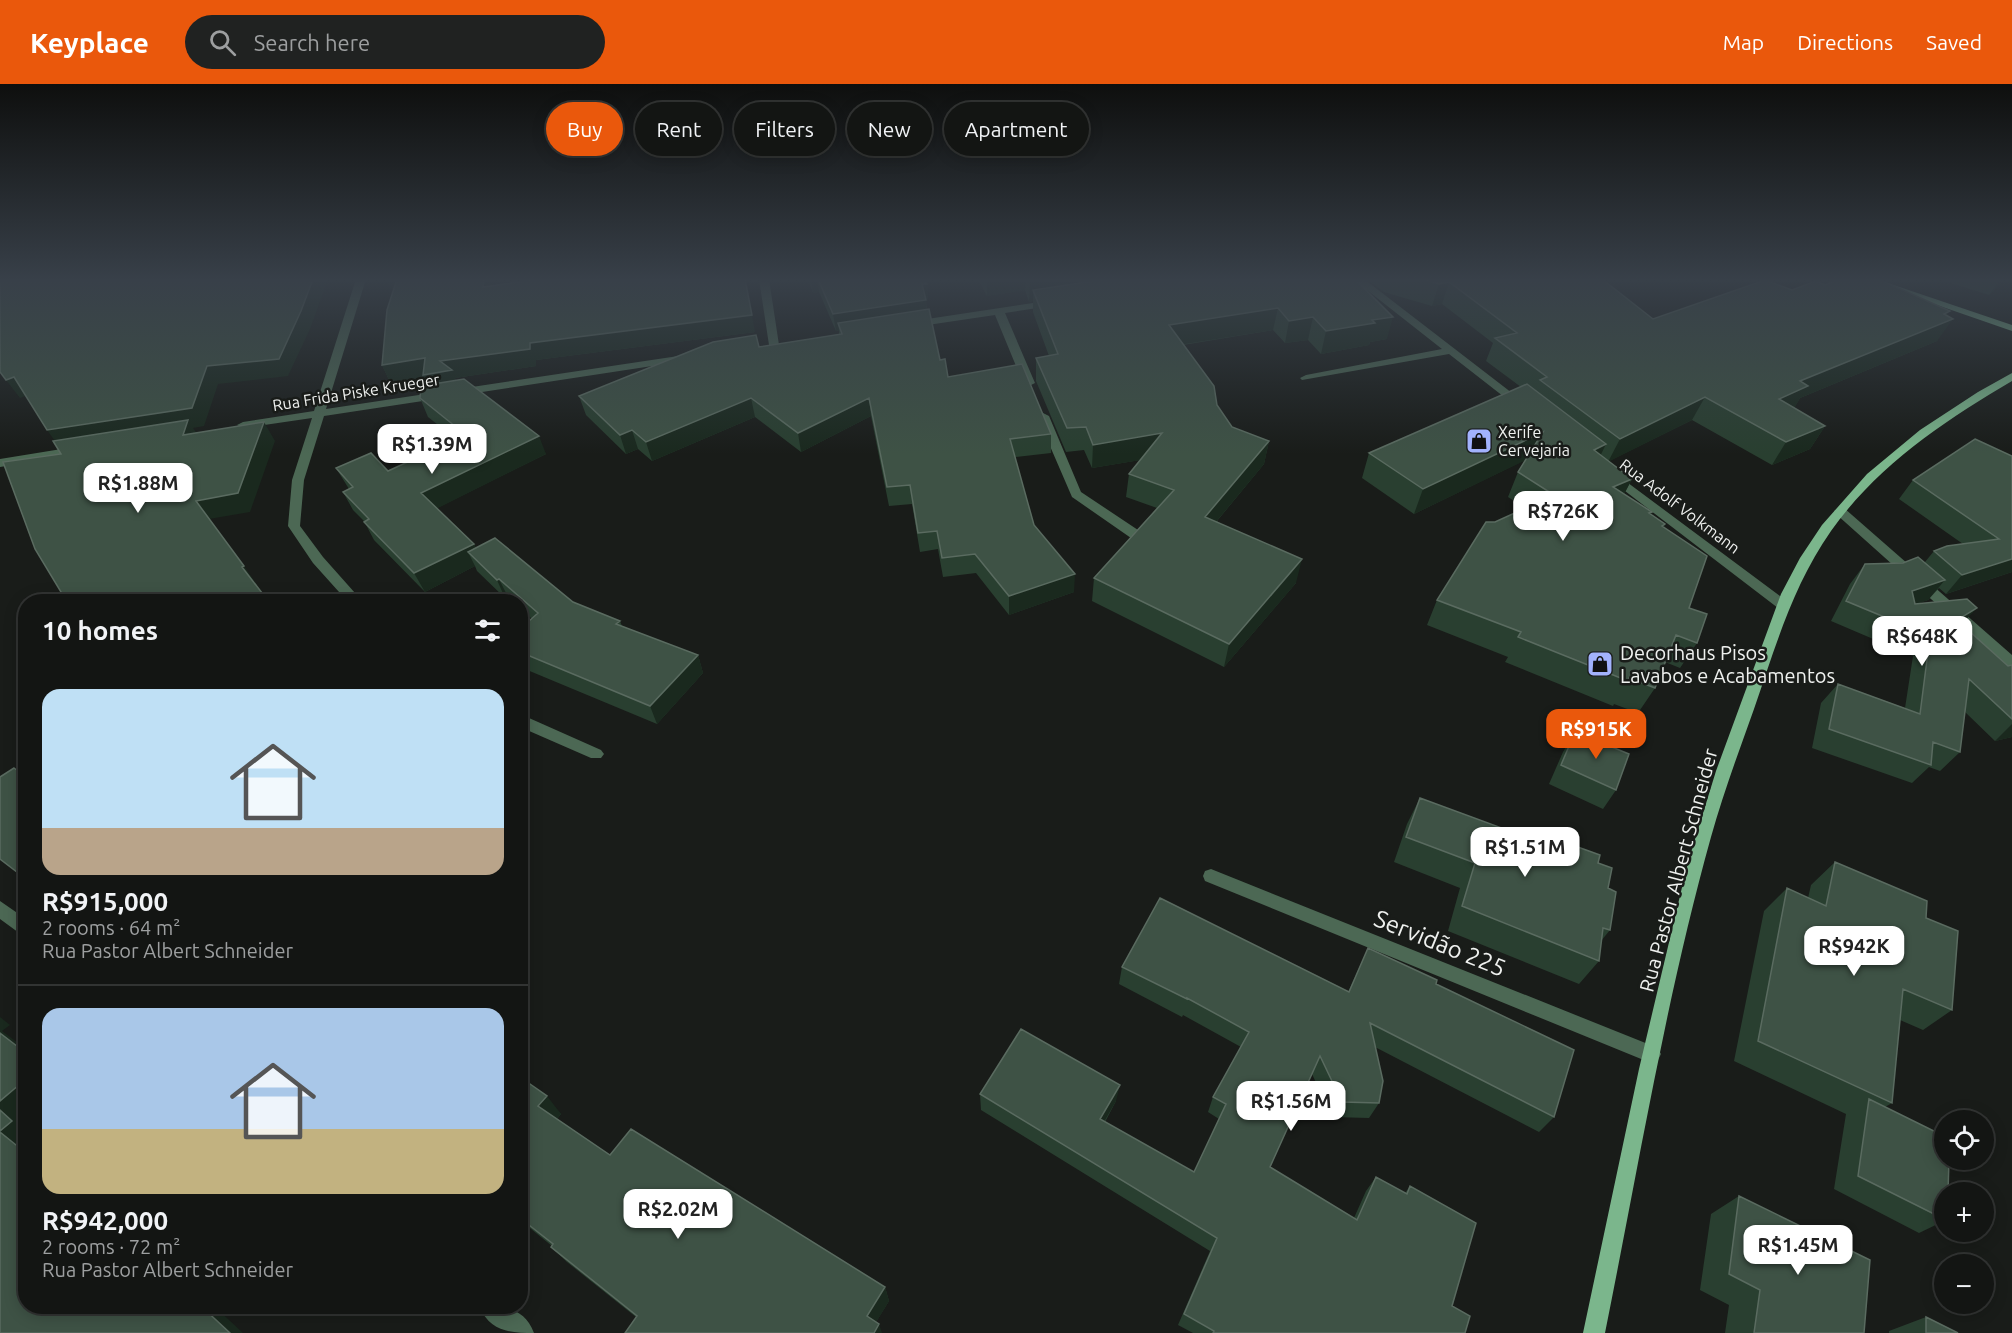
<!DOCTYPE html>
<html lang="en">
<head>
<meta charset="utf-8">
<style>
  :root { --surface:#131513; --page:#202221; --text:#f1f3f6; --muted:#9d9fa0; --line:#323433; --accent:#ea580c }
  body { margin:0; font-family:Ubuntu,sans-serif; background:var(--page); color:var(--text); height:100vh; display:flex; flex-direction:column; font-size:22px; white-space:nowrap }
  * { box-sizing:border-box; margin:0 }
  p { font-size:20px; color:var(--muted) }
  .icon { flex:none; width:33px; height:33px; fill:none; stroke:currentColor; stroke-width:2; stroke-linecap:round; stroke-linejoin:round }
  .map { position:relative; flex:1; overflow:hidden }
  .sheet { position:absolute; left:18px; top:510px; width:510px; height:720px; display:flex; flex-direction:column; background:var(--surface); border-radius:24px; box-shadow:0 3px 15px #0003,0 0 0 2px var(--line) }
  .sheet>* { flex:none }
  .hud { position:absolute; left:546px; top:18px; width:570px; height:54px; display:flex; gap:12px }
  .tools { position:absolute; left:1934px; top:1026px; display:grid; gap:12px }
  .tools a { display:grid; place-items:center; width:60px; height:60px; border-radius:50%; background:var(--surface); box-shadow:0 3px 15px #0003,0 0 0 2px var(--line); font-size:30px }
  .price { position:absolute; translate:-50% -51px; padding:0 14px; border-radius:12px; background:#fff; color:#222; font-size:20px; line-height:39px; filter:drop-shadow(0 2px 3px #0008) }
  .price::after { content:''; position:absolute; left:50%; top:36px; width:18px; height:14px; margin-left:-9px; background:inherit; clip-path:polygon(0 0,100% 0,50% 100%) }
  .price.active { background:var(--accent); color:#fff }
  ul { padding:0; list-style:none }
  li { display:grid; align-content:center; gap:12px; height:318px; padding:0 24px }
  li+li { border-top:2px solid var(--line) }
  li span { display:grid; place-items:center; height:186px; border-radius:18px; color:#555 }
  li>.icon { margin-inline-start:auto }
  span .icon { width:108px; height:108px; fill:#fffc; stroke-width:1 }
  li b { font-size:26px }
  h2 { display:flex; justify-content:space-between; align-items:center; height:72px; padding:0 24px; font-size:26px }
  .chip { padding:0 21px; border-radius:27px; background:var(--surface); box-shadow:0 3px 15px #0003,0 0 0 2px var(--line); font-size:21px; line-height:54px }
  .chip.active { background:var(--accent); color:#fff }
  header { display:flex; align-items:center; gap:36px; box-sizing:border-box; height:84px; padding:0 30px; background:var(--accent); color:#fff }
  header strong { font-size:28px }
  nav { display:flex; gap:33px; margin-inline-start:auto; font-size:21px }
  .search { width:420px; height:54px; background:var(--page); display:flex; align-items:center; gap:15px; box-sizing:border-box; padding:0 21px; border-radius:33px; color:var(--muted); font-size:22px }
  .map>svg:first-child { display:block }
</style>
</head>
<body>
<header>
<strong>Keyplace</strong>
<div class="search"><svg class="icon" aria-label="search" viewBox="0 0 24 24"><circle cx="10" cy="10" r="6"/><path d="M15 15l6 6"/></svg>Search here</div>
<nav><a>Map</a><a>Directions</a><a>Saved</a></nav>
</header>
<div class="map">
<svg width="2012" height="1249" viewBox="0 0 2012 1249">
  <rect width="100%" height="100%" fill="#191c19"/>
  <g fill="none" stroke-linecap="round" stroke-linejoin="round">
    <!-- minor -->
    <path fill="#4c6854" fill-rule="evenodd" d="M 356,195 L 366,195 L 326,325 L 685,271 L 690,274 L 685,277 L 324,332 L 304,396 L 300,442 L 323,473 L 363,518 L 348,518 L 313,479 L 288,442 L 292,396 L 312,334 L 243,344 L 237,341 L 243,338 L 314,327 Z
      M 759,195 L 769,195 L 779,261 L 774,264 L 769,261 Z
      M 1353,195 L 1364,195 L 1525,319 L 1525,323 L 1517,323 L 1449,270 L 1302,296 L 1300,294 L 1306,291 L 1442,265 Z
      M 1053,216 L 1058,219 L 1057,221 L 1005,229 L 1035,299 L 1029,302 L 1023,299 L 995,231 L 914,243 L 909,240 L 914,237 Z
      M 1043,329 L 1049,332 L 1081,408 L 1141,448 L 1142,451 L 1141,454 L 1131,454 L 1072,413 L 1037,332 Z
      M 80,362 L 84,363 L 84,369 L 0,383 L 0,375 Z
      M 1612,387 L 1788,518 L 1790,521 L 1788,524 L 1778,524 L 1608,394 L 1606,391 Z
      M 1840,423 L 1844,424 L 2012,571 L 2012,584 L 2007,583 L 1836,430 L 1834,427 Z
      M 520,630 L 601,666 L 604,670 L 601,674 L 591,674 L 520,643 Z
      M 1211,785 L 1658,964 L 1661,970 L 1658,976 L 1651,979 L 1205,797 L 1203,792 L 1205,787 Z
      M 0,817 L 26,835 L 26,854 L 0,835 Z
      M 479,1222 C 503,1222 524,1223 534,1249 C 511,1249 490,1248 479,1222 Z"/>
    <!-- major -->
    <path fill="#7bb68c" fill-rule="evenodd" d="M 1862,195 L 1876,195 L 2012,241 L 2012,247 Z
      M 2012,289 L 2012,297 C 1944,337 1877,382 1831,447 C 1793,501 1775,564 1754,625 C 1739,667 1723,710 1711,753 C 1666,914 1638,1085 1605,1249 L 1583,1249 L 1639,985 L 1688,778 L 1716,687 L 1781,510 L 1800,474 L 1822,441 L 1867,390 L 1920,346 L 1978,308 Z"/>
  </g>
  <!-- wall -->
  <path fill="#293f30" d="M 387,195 L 493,195 L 492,201 L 755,248 L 536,276 L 536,282 L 455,294 L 456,297 L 546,370 L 437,424 L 474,460 L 476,464 L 573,518 L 620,537 L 622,542 L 698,571 L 703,589 L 657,640 L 520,583 L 520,545 L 532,535 L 520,524 L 520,518 L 513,518 L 508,513 L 505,514 L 477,487 L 475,482 L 425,508 L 374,456 L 364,437 L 353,426 L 343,408 L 349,405 L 336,384 L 388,387 L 457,356 L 428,333 L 420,314 L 428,301 L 424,293 L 390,298 L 382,281 L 393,205 L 391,205 Z
    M 808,195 L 925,195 L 927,200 L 928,216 L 926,217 L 927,226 L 940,276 L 948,293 L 1051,350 L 1051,369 L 1015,373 L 1034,441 L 1074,508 L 1009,531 L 976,489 L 943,493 L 938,465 L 920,468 L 912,420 L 889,422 L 871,332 L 801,368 L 755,333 L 652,377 L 638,365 L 626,370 L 586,331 L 579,312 L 759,263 L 839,250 L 839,247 L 836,247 L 819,208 L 813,209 Z
    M 978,195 L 1355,195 L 1387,255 L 1370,258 L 1369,261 L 1321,270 L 1308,256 L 1285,259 L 1273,246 L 1183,261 L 1217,321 L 1232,343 L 1269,357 L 1264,380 L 1217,437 L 1296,499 L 1224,583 L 1092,517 L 1094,494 L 1157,424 L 1126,413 L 1129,390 L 1140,376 L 1092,384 L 1084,366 L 1066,368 L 1036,297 L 1036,274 L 1049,272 L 1033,228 L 1033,217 L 1029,218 L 1025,206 L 987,212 Z
    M 1367,195 L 1602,195 L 1653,235 L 1792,206 L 1825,201 L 1947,232 L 1937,257 L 1800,314 L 1794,324 L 1825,342 L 1810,365 L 1772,381 L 1692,336 L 1609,377 L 1632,395 L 1624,410 L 1652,428 L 1651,430 L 1665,440 L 1664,443 L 1689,524 L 1697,559 L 1680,584 L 1665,578 L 1655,604 L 1638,629 L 1614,620 L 1613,622 L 1505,578 L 1508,573 L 1427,541 L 1437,516 L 1495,438 L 1525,424 L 1508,413 L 1518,388 L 1525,376 L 1414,430 L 1362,394 L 1369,369 L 1521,303 L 1486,277 L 1493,259 L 1442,220 L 1432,222 L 1384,208 Z
    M 1938,195 L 2004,195 L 1989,211 Z
    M 1975,355 L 2012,488 L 1946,510 L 1939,504 L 1928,516 L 1915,520 L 1961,540 L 2008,582 L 2012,581 L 2012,653 L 1995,657 L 1965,628 L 1960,668 L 1940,687 L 1929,683 L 1912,699 L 1812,664 L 1821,619 L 1838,600 L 1905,624 L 1913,572 L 1831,537 L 1850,500 L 1865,480 L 1925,478 L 1934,467 L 1963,460 L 1899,415 L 1913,396 Z
    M 1575,648 L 1616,706 L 1603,725 L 1549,700 L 1563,668 Z
    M 1420,714 L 1534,756 L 1539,749 L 1598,779 L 1608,804 L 1610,846 L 1601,857 L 1599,877 L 1579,900 L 1448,847 L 1460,804 L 1394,778 L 1407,740 Z
    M 1835,778 L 1926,834 L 1952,926 L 1923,946 L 1900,936 L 1892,1019 L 1885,1023 L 1944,1108 L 1944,1137 L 1919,1149 L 1834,1105 L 1846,1030 L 1734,977 L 1764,827 L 1787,804 L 1808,814 L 1811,801 Z
    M 1368,864 L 1436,900 L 1554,1033 L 1539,1048 L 1375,963 L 1379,1019 L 1369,1034 L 1332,1033 L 1312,990 L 1270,1083 L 1354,1134 L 1366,1107 L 1376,1093 L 1405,1109 L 1410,1102 L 1452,1222 L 1465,1249 L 1193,1249 L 1178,1241 L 1210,1167 L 981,1026 L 980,1010 L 1116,1017 L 1105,1038 L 1194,1088 L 1219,1035 L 1208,1028 L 1213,1013 L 1241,963 L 1183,931 L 1182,933 L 1119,900 L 1122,883 L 1348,908 Z
    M 520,993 L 561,1030 L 557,1035 L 610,1071 L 885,1203 L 889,1217 L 876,1238 L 636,1233 L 567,1178 L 551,1163 L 552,1162 L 520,1136 Z
    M 1739,1112 L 1864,1249 L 1725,1249 L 1729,1221 L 1700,1206 L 1711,1130 Z
    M 1926,1233 L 1958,1249 L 1889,1249 L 1889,1247 Z"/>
  <!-- shaded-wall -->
  <path fill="#1a291e" d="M 313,195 L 328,195 L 310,245 L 288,292 L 218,300 L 204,342 L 193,344 L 200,354 L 60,364 L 47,346 L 207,282 Z
    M 387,195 L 402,195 L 406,204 L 391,205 Z
    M 484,195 L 493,195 L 489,219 L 483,203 Z
    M 811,195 L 817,195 L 819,208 L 813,209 Z
    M 987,195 L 1026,195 L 1025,206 L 987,212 Z
    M 1036,195 L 1182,195 L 1033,206 L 1033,217 L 1029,218 L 1030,196 Z
    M 2001,195 L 2004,195 L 1989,211 Z
    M 1449,198 L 1442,220 L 1432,222 L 1439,200 Z
    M 922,200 L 927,200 L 928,216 L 926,217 L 927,233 L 838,239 L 839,247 L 836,247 L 833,230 Z
    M 1278,224 L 1273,246 L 1166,263 L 1169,241 Z
    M 1950,227 L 1941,239 L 1953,235 L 1937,257 L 1800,314 L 1794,325 L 1779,315 L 1800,297 Z
    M 752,231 L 755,248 L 536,276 L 536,282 L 455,294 L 459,304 L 431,308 L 424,293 L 390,298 L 382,281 L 425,274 L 440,277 L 530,259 Z
    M 1313,233 L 1308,256 L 1285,259 L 1289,237 Z
    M 1393,233 L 1387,255 L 1370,258 L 1369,261 L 1321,270 L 1326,247 L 1372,236 Z
    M 14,293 L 28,311 L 20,314 L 6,296 Z
    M 1705,313 L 1692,336 L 1608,378 L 1620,355 Z
    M 751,314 L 755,333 L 652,377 L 646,358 Z
    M 869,314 L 871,332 L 801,368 L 798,349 Z
    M 264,338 L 275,357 L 250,428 L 209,435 L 196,417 Z
    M 1825,342 L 1810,365 L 1772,381 L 1786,358 Z
    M 632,346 L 638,365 L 626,370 L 620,351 Z
    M 1543,348 L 1532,373 L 1414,430 L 1423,405 Z
    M 1162,349 L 1159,373 L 1092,384 L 1093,361 Z
    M 539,352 L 546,370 L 430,428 L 421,409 Z
    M 1269,357 L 1264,380 L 1201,456 L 1205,433 Z
    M 1606,360 L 1594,385 L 1594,366 Z
    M 1632,395 L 1619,420 L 1613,403 Z
    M 474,460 L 483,478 L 468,468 L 475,482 L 425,508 L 414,489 Z
    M 1302,475 L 1296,499 L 1224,583 L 1229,560 Z
    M 2012,475 L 2012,488 L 1946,510 L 1962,491 Z
    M 244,482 L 257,501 L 255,502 L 242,483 Z
    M 1075,490 L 1074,508 L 1009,531 L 1009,512 Z
    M 499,495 L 508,513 L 505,514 L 497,496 Z
    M 1945,496 L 1928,516 L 1896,527 L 1912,507 Z
    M 83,514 L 87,518 L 74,518 Z
    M 1977,524 L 1959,543 L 1957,536 Z
    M 698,571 L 703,589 L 657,640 L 650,622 Z
    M 2012,640 L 2012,653 L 1995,657 Z
    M 0,933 L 10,941 L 2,947 L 26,965 L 26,969 L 0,949 Z
    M 26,995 L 26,1035 L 23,1037 L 26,1039 L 26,1069 L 0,1048 L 0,1017 Z
    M 1120,1001 L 1116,1017 L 1097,1050 L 1100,1035 Z
    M 547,1012 L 561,1030 L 553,1040 L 538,1022 Z
    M 885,1203 L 889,1217 L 872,1245 L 867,1232 Z
    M 201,1222 L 214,1222 L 243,1249 L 230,1249 Z
    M 879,1240 L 882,1249 L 874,1249 Z"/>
  <!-- building -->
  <path fill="#3e5245" stroke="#5a6b60" stroke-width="1.5" d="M 0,195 L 313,195 L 301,227 L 279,275 L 207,282 L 192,324 L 47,346 L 14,293 L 6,296 L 0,288 Z
    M 397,195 L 484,195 L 483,203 L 541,195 L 745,195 L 752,231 L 530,259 L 530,265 L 440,277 L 452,286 L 423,291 L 425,274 L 382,281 L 387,226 Z
    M 818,195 L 925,195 L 927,200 L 922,200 L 926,216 L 833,230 Z
    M 1107,195 L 1355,195 L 1393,233 L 1372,236 L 1375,239 L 1326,247 L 1313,233 L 1289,237 L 1278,224 L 1169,241 L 1214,302 L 1217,321 L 1232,343 L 1269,357 L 1205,433 L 1302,475 L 1229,560 L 1094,494 L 1174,406 L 1129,390 L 1162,349 L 1093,361 L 1086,343 L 1067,344 L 1036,274 L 1058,270 L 1033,206 Z
    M 1422,195 L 1602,195 L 1653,235 L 1765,196 L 1792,206 L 1816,197 L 1825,201 L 1839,195 L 1878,195 L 1950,227 L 1944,230 L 1953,235 L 1800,297 L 1808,302 L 1779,315 L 1825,342 L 1786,358 L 1705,313 L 1620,355 L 1540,296 L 1547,293 L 1495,254 L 1517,249 L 1449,198 L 1439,200 Z
    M 929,225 L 940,276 L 945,275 L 948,293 L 1022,280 L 1051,350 L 1010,355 L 1034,441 L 1075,490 L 1009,512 L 975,470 L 942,474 L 937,447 L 918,449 L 910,401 L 887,403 L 869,314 L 798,349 L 751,314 L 646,358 L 632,346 L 620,351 L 579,312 L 713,258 L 756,251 L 759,263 L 842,250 L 838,239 Z
    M 464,295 L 539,352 L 421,409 L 474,460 L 414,489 L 364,438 L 369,435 L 343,408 L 353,403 L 336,384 L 371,369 L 388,387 L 466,351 L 420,314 L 421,302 Z
    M 1527,300 L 1606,360 L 1594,366 L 1632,395 L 1613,403 L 1652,428 L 1649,429 L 1665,440 L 1662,442 L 1707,472 L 1689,524 L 1707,530 L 1697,559 L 1676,551 L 1655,604 L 1629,594 L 1628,597 L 1518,553 L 1521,548 L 1437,516 L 1486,438 L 1495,438 L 1554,411 L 1518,388 L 1543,348 L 1423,405 L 1369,369 Z
    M 188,336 L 183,351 L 264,338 L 238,409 L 196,417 L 244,482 L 242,483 L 269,518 L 86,518 L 83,514 L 74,518 L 67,518 L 35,465 L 3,378 L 61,370 L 53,357 Z
    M 1975,355 L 2012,372 L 2012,475 L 1962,491 L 1934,467 L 1947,462 L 1999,455 L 1913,396 Z
    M 495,454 L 573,518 L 620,537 L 616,540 L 698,571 L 650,622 L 520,568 L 520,545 L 538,529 L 499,495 L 497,496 L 468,468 Z
    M 1918,473 L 1945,496 L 1912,507 L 1915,520 L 1967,515 L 1977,524 L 1957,536 L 2008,582 L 2012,581 L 2012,635 L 1969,595 L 1960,668 L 1933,658 L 1931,681 L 1829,645 L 1838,600 L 1920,630 L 1930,552 L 1846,517 L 1865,480 L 1903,479 Z
    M 1575,648 L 1629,670 L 1616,706 L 1561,681 Z
    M 14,684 L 26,693 L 26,795 L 0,775 L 0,693 Z
    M 1420,714 L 1537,757 L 1539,749 L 1600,771 L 1598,779 L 1612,784 L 1608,804 L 1616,808 L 1610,846 L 1603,844 L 1599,877 L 1462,822 L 1475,779 L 1406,753 Z
    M 1835,778 L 1927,817 L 1926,834 L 1958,847 L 1952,926 L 1903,905 L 1892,1019 L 1758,957 L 1787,804 L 1826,822 Z
    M 1160,814 L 1349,908 L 1368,864 L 1437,896 L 1436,900 L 1574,966 L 1554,1033 L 1370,939 L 1383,997 L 1379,1019 L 1342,1018 L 1320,972 L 1270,1083 L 1357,1136 L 1376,1093 L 1407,1110 L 1410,1102 L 1476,1139 L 1452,1222 L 1470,1232 L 1465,1249 L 1213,1249 L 1214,1247 L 1184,1230 L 1217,1154 L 980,1010 L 1021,945 L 1120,1001 L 1100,1035 L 1194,1088 L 1226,1020 L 1213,1013 L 1249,948 L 1187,914 L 1187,915 L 1122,883 Z
    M 0,949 L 26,969 L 26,995 L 0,1017 Z
    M 520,993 L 547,1012 L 538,1022 L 610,1071 L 631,1045 L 885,1203 L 867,1232 L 879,1240 L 874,1249 L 625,1249 L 637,1232 L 551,1163 L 553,1160 L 520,1134 Z
    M 1869,1015 L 1944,1052 L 1944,1076 L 1949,1076 L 1948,1108 L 1944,1108 L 1944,1135 L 1858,1092 Z
    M 0,1026 L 12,1037 L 0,1047 Z
    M 0,1048 L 26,1069 L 26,1222 L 201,1222 L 230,1249 L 0,1249 Z
    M 1739,1112 L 1870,1176 L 1864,1249 L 1754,1249 L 1760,1206 L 1729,1190 Z
    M 1926,1233 L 1958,1249 L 1926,1249 Z"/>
  <!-- sky -->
  <linearGradient id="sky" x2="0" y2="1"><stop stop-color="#0e0f0e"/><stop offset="0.53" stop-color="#384049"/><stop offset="1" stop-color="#384049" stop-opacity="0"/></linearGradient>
  <rect width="2012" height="370" fill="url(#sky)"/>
  <!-- icons -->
  <defs>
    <g id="shop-square" transform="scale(1.35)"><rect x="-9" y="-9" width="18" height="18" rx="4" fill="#a2b2fd" stroke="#191c19"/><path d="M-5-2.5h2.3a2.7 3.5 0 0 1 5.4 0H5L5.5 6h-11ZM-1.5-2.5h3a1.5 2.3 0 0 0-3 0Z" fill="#111"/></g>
  </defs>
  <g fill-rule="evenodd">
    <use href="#shop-square" x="1479" y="357"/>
    <use href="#shop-square" x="1600" y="580"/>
  </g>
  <g text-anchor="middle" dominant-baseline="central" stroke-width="5" stroke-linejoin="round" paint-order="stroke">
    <!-- far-street labels -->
    <g font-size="16" fill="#eff1ef" stroke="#191c19">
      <text transform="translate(356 308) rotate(-9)">Rua Frida Piske Krueger</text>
      <text transform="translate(1680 422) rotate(37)">Rua Adolf Volkmann</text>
    </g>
    <!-- far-poi labels -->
    <g font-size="16" fill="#eff1ef" stroke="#191c19" text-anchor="start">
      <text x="1498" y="348">Xerife<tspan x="1498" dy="18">Cervejaria</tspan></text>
    </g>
    <!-- poi labels -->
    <g font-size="20" fill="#eff1ef" stroke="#191c19" text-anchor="start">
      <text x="1620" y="568">Decorhaus Pisos<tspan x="1620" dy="23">Lavabos e Acabamentos</tspan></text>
    </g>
    <!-- street labels -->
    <g font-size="20" fill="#eff1ef" stroke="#191c19">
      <text transform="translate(1678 786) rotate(-75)">Rua Pastor Albert Schneider</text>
    </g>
    <!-- near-street labels -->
    <g font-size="24" fill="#eff1ef" stroke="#191c19">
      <text transform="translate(1440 859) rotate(22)">Servidão 225</text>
    </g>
  </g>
</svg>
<div class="tools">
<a><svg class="icon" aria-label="locate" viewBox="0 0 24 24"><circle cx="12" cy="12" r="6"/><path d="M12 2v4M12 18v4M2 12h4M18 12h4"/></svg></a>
<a>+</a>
<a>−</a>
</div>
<b class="price" style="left:432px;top:391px">R$1.39M</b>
<b class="price" style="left:138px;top:430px">R$1.88M</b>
<b class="price" style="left:1563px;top:458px">R$726K</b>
<b class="price" style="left:1922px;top:583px">R$648K</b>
<b class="price active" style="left:1596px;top:676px">R$915K</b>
<b class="price" style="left:1525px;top:794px">R$1.51M</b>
<b class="price" style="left:1854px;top:893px">R$942K</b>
<b class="price" style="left:1291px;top:1048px">R$1.56M</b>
<b class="price" style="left:678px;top:1156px">R$2.02M</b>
<b class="price" style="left:1798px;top:1192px">R$1.45M</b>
<div class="hud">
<a class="chip active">Buy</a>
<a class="chip">Rent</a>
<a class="chip">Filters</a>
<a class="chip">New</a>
<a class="chip">Apartment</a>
</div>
<section class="sheet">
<h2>10 homes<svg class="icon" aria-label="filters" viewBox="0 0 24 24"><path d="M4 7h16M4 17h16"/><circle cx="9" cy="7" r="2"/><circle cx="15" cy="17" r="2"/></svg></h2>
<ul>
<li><span style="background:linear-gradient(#bfe0f5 75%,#b9a48a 0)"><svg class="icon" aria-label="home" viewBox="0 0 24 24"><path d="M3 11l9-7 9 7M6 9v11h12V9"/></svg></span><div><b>R$915,000</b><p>2 rooms · 64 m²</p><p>Rua Pastor Albert Schneider</p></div></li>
<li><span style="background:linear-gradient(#a9c7e8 65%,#c2b280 0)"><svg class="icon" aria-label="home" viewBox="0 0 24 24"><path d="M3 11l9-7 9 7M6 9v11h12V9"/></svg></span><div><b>R$942,000</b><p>2 rooms · 72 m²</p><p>Rua Pastor Albert Schneider</p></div></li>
</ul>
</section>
</div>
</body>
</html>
